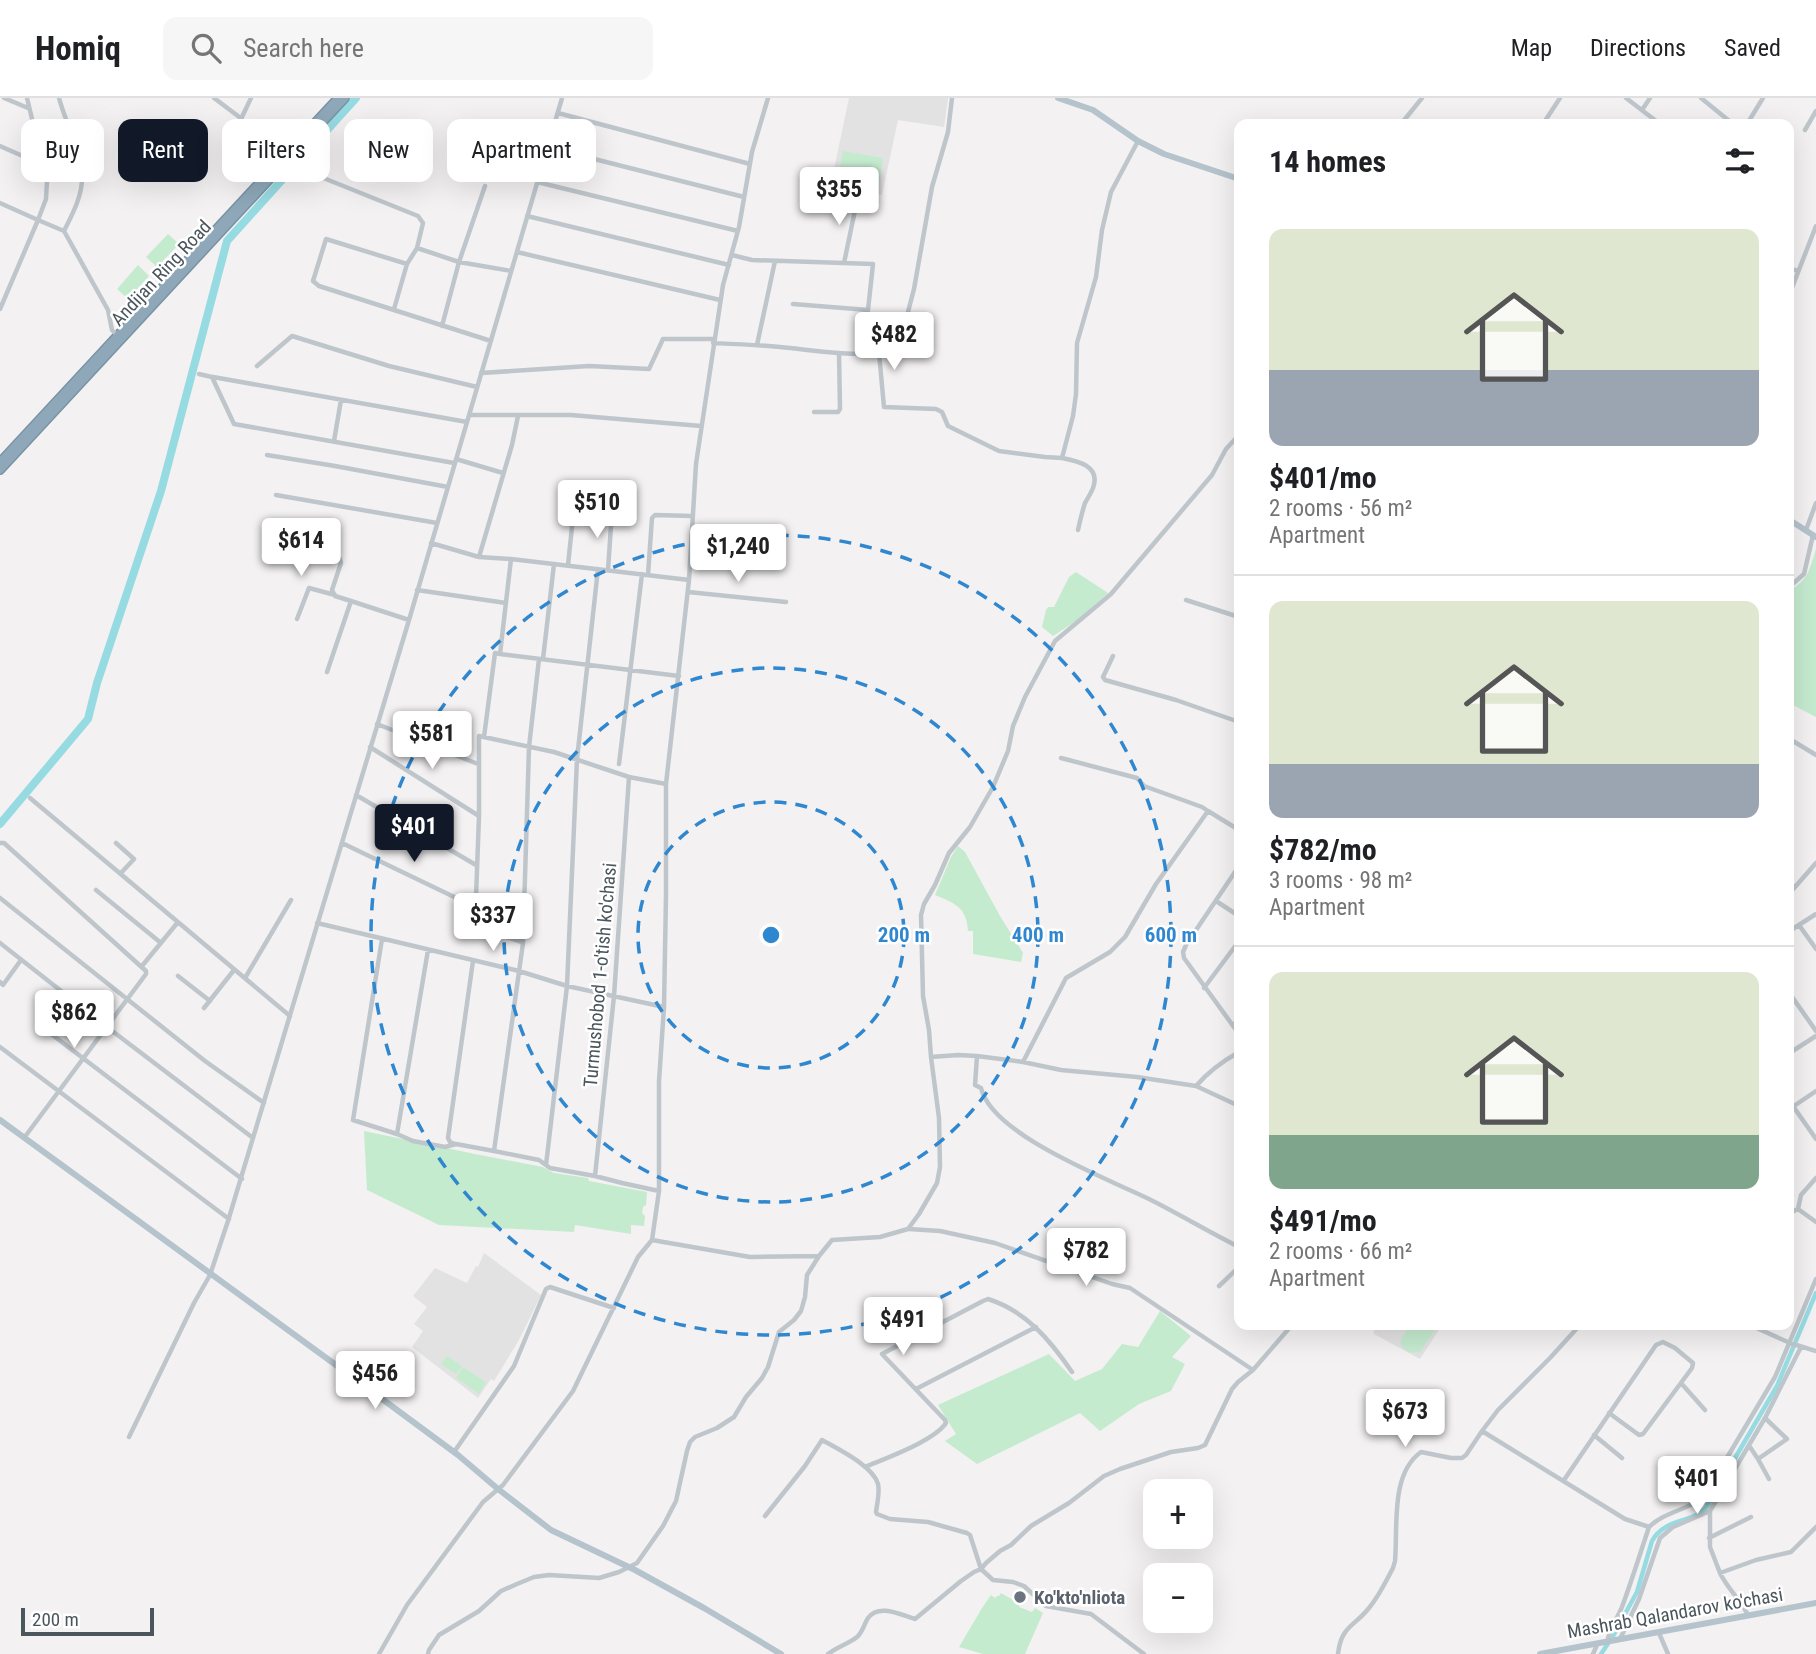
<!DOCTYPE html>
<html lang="en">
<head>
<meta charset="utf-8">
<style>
  :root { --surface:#fff; --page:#f6f6f6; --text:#202124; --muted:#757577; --line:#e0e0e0; --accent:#111827 }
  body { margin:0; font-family:"Roboto Condensed",sans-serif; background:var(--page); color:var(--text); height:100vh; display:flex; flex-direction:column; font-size:26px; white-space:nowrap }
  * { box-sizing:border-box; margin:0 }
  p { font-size:23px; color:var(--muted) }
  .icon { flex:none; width:38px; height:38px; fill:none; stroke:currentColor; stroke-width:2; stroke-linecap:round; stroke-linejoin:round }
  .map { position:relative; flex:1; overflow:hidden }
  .details { position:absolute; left:1234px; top:21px; width:560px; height:1211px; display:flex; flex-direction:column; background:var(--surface); border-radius:14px; box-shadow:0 7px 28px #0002 }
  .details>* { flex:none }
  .banner { position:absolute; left:21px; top:21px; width:665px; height:63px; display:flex; gap:14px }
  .fabs { position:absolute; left:1143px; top:1381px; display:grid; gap:14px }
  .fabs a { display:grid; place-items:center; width:70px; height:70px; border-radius:14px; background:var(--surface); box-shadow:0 7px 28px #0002; font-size:35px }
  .scale { position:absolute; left:21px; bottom:18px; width:133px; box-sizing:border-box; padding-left:7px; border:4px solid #4a565c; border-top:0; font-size:19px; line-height:24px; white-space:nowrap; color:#4a565c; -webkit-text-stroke:5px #fff; paint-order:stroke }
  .price { position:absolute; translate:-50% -60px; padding:0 16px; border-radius:7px; background:#fff; color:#222; font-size:23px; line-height:46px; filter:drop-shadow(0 2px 4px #0008) }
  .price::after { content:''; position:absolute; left:50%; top:42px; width:21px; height:16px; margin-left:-10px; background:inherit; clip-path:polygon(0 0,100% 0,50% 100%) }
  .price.active { background:var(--accent); color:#fff }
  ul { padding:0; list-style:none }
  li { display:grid; align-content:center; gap:14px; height:371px; padding:0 35px }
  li+li { border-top:2px solid var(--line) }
  li span { display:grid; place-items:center; height:217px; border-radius:14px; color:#555 }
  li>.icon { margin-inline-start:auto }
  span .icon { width:126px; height:126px; fill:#fffc; stroke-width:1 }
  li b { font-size:30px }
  h2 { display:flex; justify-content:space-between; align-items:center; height:84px; padding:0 35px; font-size:30px }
  .chip { padding:0 24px; border-radius:14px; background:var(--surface); box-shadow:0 7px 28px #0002; font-size:24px; line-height:63px }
  .chip.active { background:var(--accent); color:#fff }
  header { display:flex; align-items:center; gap:42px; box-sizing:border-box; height:98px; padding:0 35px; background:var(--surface); border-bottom:2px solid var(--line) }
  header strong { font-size:33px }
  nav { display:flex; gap:38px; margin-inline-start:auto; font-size:24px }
  .search { width:490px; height:63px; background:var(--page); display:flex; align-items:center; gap:18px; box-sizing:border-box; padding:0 24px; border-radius:14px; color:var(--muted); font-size:26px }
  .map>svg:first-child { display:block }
</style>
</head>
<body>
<header>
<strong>Homiq</strong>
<div class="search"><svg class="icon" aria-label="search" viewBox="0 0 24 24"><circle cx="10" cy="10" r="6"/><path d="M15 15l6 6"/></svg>Search here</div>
<nav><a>Map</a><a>Directions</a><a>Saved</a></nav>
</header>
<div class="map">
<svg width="1816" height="1556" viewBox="0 0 1816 1556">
  <rect width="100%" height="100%" fill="#f3f1f1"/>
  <!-- education -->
  <path fill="#e3e2e2" d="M 849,0 L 948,0 L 944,29 L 898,22 L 882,97 L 830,90 Z
    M 484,1155 L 541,1197 L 519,1242 L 494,1283 L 491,1281 L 478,1300 L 412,1249 L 423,1233 L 414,1226 L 427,1209 L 413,1198 L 435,1170 L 467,1185 L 476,1168 L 478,1169 Z
    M 1373,1227 L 1442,1227 L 1420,1261 L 1374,1236 Z"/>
  <!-- green -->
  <path fill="#c5ebcf" d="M 843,53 L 883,60 L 878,92 L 837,84 Z
    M 168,136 L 179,146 L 157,169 L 146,159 Z
    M 138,167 L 149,178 L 128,201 L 117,191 Z
    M 1816,451 L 1816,619 L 1789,605 L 1789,540 L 1793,527 L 1789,515 L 1788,494 C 1809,481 1809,473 1816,451 Z
    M 1076,474 L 1108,495 L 1076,523 L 1053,538 L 1042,529 L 1046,512 L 1048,509 L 1054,509 L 1069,479 Z
    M 958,748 L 965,754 L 1000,818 L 1023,855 L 1021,864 L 973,856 L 973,833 L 968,833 C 967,809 954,805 935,797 L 951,759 Z
    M 364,1033 L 475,1056 L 543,1069 L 554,1075 L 588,1080 L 589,1083 L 647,1094 L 646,1107 L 643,1109 L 642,1115 L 645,1118 L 644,1128 L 631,1127 L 631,1136 L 575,1127 L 574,1134 L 439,1127 L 367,1092 Z
    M 1160,1213 L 1191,1238 L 1172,1259 L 1185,1266 L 1171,1293 L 1139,1306 L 1100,1333 L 1080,1315 L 977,1366 L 945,1343 L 956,1336 L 938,1307 L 1049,1256 L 1075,1283 L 1102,1271 L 1122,1246 L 1138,1249 Z
    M 1409,1227 L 1438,1227 L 1420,1254 C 1410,1256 1403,1253 1400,1244 Z
    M 447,1258 L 462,1268 L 456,1276 L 441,1266 Z
    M 463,1269 L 486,1284 L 479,1296 L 456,1280 Z
    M 1001,1495 L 1020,1506 L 1019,1509 L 1032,1514 L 1035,1510 L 1043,1515 L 1025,1556 L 983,1556 L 959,1549 L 982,1510 L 991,1497 L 995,1500 L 997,1498 L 999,1498 Z"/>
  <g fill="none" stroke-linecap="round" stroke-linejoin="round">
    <!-- canal -->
    <path stroke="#97dbe2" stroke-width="4.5" d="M 1601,1556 L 1613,1538 L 1637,1494 L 1652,1443 C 1665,1420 1690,1426 1706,1410 L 1777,1288 L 1816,1195"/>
    <!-- river -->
    <path stroke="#97dbe2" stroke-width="8" d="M 0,726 L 88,621 L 97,585 L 161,393 L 227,143 L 356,0"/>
    <!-- highway casing -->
    <g stroke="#7993a5" stroke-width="10">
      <path id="highway" d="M 0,364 L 338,0
        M 0,372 L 345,0"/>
    </g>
    <!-- minor -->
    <path stroke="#bec6cb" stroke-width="4.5" d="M 4,0 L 28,10
      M 27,0 L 47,83 L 46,101 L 38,122 L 64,133 L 108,212 L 112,232 L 117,237
      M 59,0 C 66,27 82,52 82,80 C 82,99 72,117 64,133
      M 214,0 L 238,18 L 281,60
      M 1626,0 L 1660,26
      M 1701,0 L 1733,26
      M 1642,12 L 1650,0
      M 558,15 L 750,66
      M 241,21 L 251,0
      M 1401,26 L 1422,0
      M 1543,26 L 1560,0
      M 1747,26 L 1763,0
      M 1805,32 L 1816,13
      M 0,48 L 43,67
      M 547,49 L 744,99
      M 306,73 L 418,118 L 423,125 L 417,150 L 459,164 L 511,173
      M 537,84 L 738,133
      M 0,105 L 38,122 L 0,211
      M 527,118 L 729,167
      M 517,154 L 720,202
      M 732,157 L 752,162 L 873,166 L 868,212 L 861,256
      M 844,165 L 858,98
      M 407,166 L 326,141 L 313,183 L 319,188 L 491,243
      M 1788,170 L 1798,173
      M 1788,200 L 1816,128
      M 793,206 L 868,212
      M 394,211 L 407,166 L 417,150
      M 442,228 L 459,164 L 485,88
      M 713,245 C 735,246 758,247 780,249 C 813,252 845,258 879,255 L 884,309 L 936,311 L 942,314 L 948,328 L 999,353 L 1045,359 L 1062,360
      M 757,247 L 775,163
      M 879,255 L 898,252 L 914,191 L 932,89 L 948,34 L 952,0
      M 257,268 L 292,238 L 389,268 L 477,289
      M 481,275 L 589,268 L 649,271 L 663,241 L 713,241
      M 199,276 L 212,279 L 234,326 L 454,365
      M 213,279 L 467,324
      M 814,314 L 838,314 L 840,311 L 839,255
      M 469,317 L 571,317 L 701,328
      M 334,343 L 341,302
      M 267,357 L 335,368 L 448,389
      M 456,361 L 503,375
      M 276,397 L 437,425
      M 1078,432 C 1080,423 1082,414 1085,405 C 1088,400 1091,395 1093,390 C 1101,368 1078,363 1062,360 L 1073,318 L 1076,296 L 1077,245 L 1096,179 L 1102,132 L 1111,94 L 1138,43
      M 1806,432 L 1816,405
      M 431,445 L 479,459 L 511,461 L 689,482
      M 320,455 L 340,461 L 341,465 L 332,492 L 335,498 L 351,503
      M 479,459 L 512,347 L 518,318
      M 568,467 L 574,410
      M 608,472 L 612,413
      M 648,477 L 652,420 L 655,417 L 692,418
      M 1788,490 L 1804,476 L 1813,437
      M 417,492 L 506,505
      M 688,494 L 786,504
      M 1186,502 L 1239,519
      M 297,521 L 309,490 L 335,497
      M 500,556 L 679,578
      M 1113,558 L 1103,579 L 1105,582 L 1176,602 L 1239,624
      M 543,561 L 554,466
      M 327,574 L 351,503 L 409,522
      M 377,626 L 478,666
      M 484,639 L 495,555 L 500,556 L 511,461
      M 1788,640 L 1816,657
      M 370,649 L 479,718
      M 1061,660 L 1137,680 L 1144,688 L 1202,709 L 1208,713
      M 619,666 L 642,476
      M 356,697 L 476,767
      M 30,700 L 290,918
      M 0,745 L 4,745 L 146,873 L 146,876 L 24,1040
      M 116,745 L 134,761 L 121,775
      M 342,745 L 475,809
      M 1239,768 L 1186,847 L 1183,854 L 1184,860 L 1239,936
      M 1788,784 L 1795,789
      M 96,792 L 161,845
      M 1788,797 L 1816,765
      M 0,800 L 205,963 L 264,1005
      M 1216,803 L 1239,818
      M 317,825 L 519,873 L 567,888 L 664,909
      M 1799,827 L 1816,851
      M 1788,834 L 1816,816
      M 382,841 L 353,1022 L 397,1036 L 413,1043 L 445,1049 L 456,1046 L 494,1053 L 539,1062 L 550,1070 L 595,1078 L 622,1085 L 659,1093
      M 522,844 L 476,829 L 475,826 L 479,718 L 479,638 L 554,654 L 629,679 L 666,686
      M 0,845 L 107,929 L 253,1040
      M 142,868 L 178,824
      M 178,878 L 210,903
      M 245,880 L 291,802
      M 0,884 L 3,887 L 21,862
      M 1204,890 L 1239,843
      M 1788,893 L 1816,933
      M 204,910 L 234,872
      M 1233,928 L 1239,920
      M 42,929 L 242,1081
      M 0,949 L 229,1121
      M 1788,956 L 1816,938
      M 977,958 L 975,987 L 981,990 C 992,1037 1108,1081 1149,1101 C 1179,1116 1209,1134 1239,1149
      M 931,959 L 929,932 L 923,898 L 921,817 L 924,806 L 935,787 L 949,755 L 970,729 L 993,689 L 1008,653 L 1013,628 L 1025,599 L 1055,543 L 1111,496 L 1212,377 L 1226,351 L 1239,337
      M 1023,964 L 1066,880 L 1110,854 L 1125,839 L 1156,786 L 1208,713 L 1239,732
      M 1196,988 C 1208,974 1223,963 1239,954
      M 1788,1001 L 1816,1041
      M 1788,1012 L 1816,993
      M 397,1036 L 428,852
      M 455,1046 L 450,1044 L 448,1040 L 473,863
      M 494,1053 L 523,845 L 529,649 L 539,561
      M 546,1067 L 567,888 L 577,661 L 598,471
      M 595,1078 L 614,898 L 629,679
      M 1798,1111 L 1801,1097 L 1816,1080
      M 1788,1116 L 1798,1111 L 1816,1124
      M 909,1131 L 940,1133 L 995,1145 L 1112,1186 L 1130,1190 L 1253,1272
      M 652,1142 L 750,1159 L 819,1158 L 832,1142 L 880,1139 L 908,1131 L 919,1116 L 937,1085 L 940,1069 L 939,1020 L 931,959 L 958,957 L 977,958 L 1023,964 L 1061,972 L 1137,979 L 1196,988 L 1239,1008
      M 1219,1188 L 1239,1169
      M 1750,1227 L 1790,1245 L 1816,1253
      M 1801,1249 L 1765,1320 L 1710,1413 L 1710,1449 L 1720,1475 L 1756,1462 L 1791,1454 L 1816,1429
      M 1681,1285 L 1705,1312
      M 916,1291 L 1036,1229
      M 1482,1333 L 1625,1421 L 1649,1429 C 1640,1456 1632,1482 1622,1509 C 1617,1521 1609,1531 1607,1545
      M 1594,1337 L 1622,1360
      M 129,1339 L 194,1205 L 210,1177 L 228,1123 L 409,522 L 562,0
      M 1750,1349 L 1758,1361 L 1787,1341 L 1765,1320
      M 454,1354 L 514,1268 L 546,1191 L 550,1189 L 614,1210
      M 1758,1361 L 1769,1381
      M 865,1369 C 886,1360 934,1343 946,1325 L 945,1322 L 882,1256 L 983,1203 L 988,1201 C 1026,1213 1050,1242 1072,1274
      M 1564,1382 L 1656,1247 L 1663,1244 L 1675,1250 L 1693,1265 L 1692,1270 L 1643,1336 L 1639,1337 L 1609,1315
      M 765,1418 L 805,1368 L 822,1342 C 838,1351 873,1368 878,1386 C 880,1394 877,1406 876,1414 L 877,1416 L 890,1421 L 928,1424 L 967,1435 L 970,1437 L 981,1471 L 993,1482 L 1013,1484 L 1024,1488 L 1046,1508 L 1091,1516 L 1144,1556
      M 1649,1429 C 1663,1415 1686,1412 1703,1400 L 1775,1279 L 1816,1181
      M 1709,1440 L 1751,1419
      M 1720,1475 C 1727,1490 1740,1501 1748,1517
      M 1659,1535 L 1668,1556
      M 1620,1541 L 1639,1501 L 1660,1440 L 1673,1429 L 1710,1413
      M 379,1556 L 407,1507 L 483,1404 L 503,1387 L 573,1293 L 638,1159 L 652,1142 L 659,1093 L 659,983 L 664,909 L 666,797 L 666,686 L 689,482 L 696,366 L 723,187 L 739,129 L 752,54 L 768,0
      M 428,1556 L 429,1552 L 439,1537 L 479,1513 L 501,1493 L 517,1486 L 534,1479 L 549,1477 L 599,1480 L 619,1474 L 637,1465 L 663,1428 L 676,1403 L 687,1353 L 690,1344 L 695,1339 L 717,1330 L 734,1319 L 746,1299 L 762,1280 L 768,1269 L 779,1234 L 794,1222 L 801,1213 L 805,1199 L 807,1177 L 819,1158
      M 828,1556 C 837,1549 848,1546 857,1539 C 863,1534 864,1526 868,1520 C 879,1505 901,1517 915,1521 L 961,1483 L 974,1474 L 981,1471 L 986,1465 L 1000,1453 L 1011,1447 L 1031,1428 L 1069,1405 L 1104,1378 L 1120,1371 L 1171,1354 L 1198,1350 L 1205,1347 L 1232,1291 L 1238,1284 L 1253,1272 L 1292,1227
      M 1338,1556 C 1341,1528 1354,1529 1369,1510 C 1379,1498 1386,1483 1393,1470 L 1395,1463 C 1398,1429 1390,1376 1421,1354 L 1451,1360 L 1462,1360 L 1466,1357 L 1482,1333 L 1498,1312 L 1550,1260 L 1580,1227
      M 1593,1556 L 1597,1547"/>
    <!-- major -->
    <path stroke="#b4c3cc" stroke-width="6" d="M 1058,0 L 1093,12 L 1138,43 L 1164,56 L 1239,81
      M 1788,421 L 1816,439
      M 0,1022 L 351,1278 L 458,1357 L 498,1391 L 551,1432 L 635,1472 L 704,1510 L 781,1556
      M 1540,1556 L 1816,1505"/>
    <!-- highway -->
    <use href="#highway" stroke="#8ea8b9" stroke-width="7"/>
  </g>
  <!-- distance rings -->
  <g fill="none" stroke="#2f87cf" stroke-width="3.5" stroke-dasharray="12 9">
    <circle cx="771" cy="837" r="133"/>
    <circle cx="771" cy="837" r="267"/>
    <circle cx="771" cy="837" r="400"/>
  </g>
  <!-- markers -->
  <circle fill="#6b7280" stroke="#fff" stroke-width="2.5" cx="1020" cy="1499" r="7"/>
  <g text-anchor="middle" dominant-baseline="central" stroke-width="5" stroke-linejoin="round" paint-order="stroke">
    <!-- street labels -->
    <g font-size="19" fill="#4a565c" stroke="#fff">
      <text transform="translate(161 175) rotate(-47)">Andijan Ring Road</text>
      <text transform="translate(600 877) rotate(-85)">Turmushobod 1-o'tish ko'chasi</text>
      <text transform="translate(1675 1515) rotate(-10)">Mashrab Qalandarov ko'chasi</text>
    </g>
    <!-- worship labels -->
    <g font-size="19" font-weight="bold" fill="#5b616d" stroke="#fff" text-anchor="start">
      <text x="1034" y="1499">Ko'kto'nliota</text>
    </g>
  </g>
  <circle cx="771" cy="837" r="10" fill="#2f87cf" stroke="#fff" stroke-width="3.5"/>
  <g font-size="21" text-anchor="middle" font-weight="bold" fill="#2f87cf" stroke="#fff" stroke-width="5" stroke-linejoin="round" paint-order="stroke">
    <text x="904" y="844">200 m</text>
    <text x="1038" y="844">400 m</text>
    <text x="1171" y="844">600 m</text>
  </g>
</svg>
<div class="fabs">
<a>+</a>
<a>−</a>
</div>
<div class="scale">200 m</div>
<b class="price" style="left:839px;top:129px">$355</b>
<b class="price" style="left:894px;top:274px">$482</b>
<b class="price" style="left:597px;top:442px">$510</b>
<b class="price" style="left:301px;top:480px">$614</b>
<b class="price" style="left:738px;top:486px">$1,240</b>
<b class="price" style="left:432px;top:673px">$581</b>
<b class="price active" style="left:414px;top:766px">$401</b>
<b class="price" style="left:493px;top:855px">$337</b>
<b class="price" style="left:74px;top:952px">$862</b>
<b class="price" style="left:1086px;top:1190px">$782</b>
<b class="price" style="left:903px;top:1259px">$491</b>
<b class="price" style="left:375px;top:1313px">$456</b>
<b class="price" style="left:1405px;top:1351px">$673</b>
<b class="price" style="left:1697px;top:1418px">$401</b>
<div class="banner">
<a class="chip">Buy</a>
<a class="chip active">Rent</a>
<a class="chip">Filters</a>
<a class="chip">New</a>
<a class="chip">Apartment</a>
</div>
<section class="details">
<h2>14 homes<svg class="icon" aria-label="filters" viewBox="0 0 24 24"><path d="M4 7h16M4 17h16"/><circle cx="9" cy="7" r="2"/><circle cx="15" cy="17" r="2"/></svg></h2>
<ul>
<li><span style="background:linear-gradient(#dfe7d0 65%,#9aa5b1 0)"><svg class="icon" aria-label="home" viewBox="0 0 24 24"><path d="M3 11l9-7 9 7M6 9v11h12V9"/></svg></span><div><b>$401/mo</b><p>2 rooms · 56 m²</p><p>Apartment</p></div></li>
<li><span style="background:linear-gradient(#dfe7d0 75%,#9aa5b1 0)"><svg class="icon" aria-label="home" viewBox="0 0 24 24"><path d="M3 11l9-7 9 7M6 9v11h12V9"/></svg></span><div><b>$782/mo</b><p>3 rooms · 98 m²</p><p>Apartment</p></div></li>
<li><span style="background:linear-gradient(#dfe7d0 75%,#7fa58c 0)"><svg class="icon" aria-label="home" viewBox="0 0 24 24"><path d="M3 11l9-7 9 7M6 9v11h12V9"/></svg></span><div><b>$491/mo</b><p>2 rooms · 66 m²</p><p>Apartment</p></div></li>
</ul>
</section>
</div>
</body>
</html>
